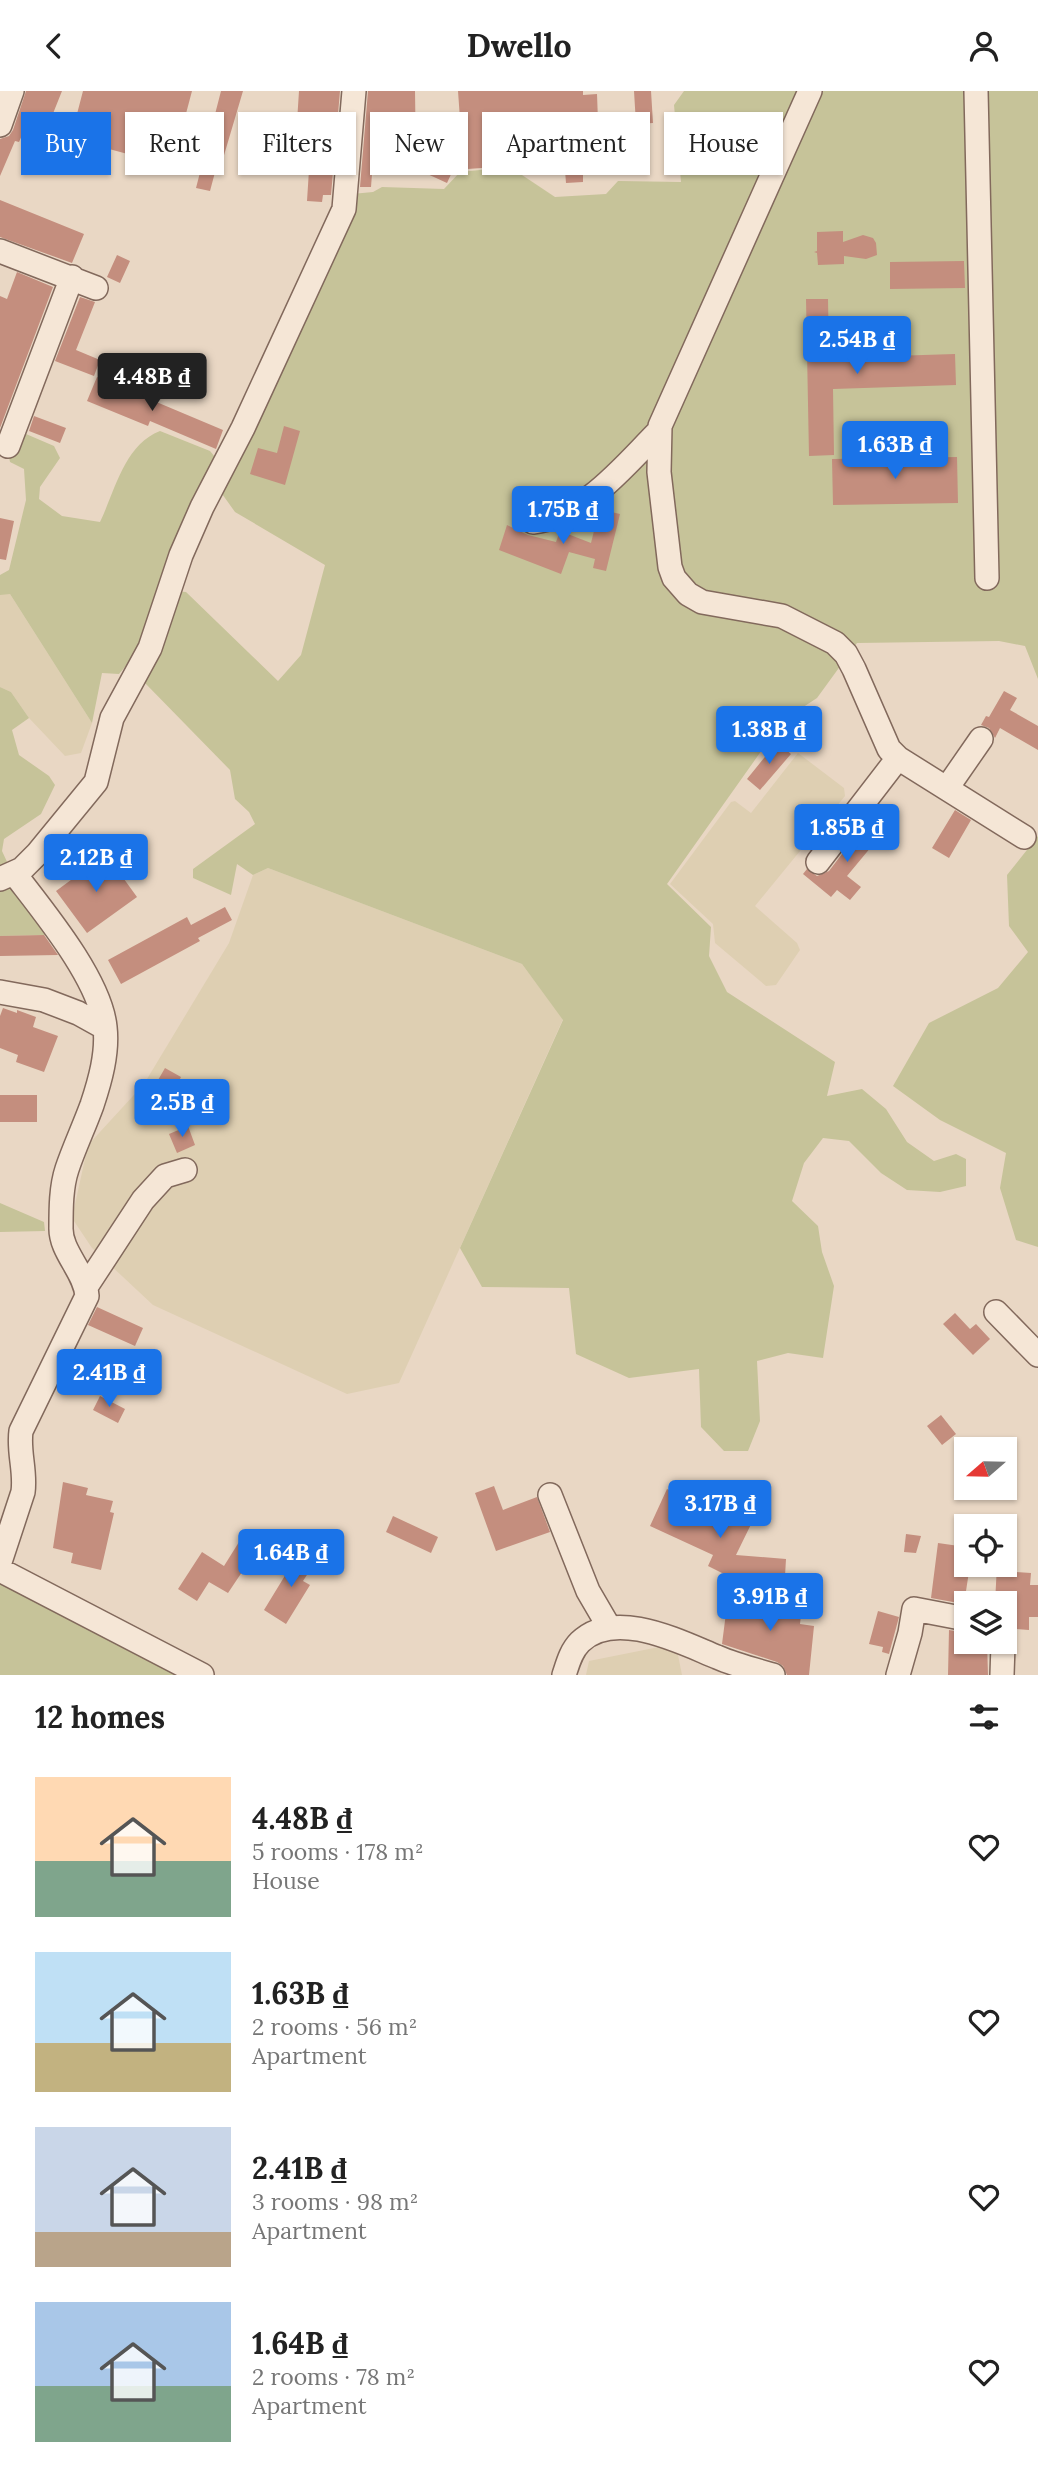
<!DOCTYPE html>
<html lang="en">
<head>
<meta charset="utf-8">
<style>
  :root { --surface:#fff; --page:#f2f2f2; --text:#222; --muted:#767676; --accent:#1a73e8 }
  body { margin:0; font-family:Lora,serif; background:var(--page); color:var(--text); height:100vh; display:flex; flex-direction:column; font-size:26px; white-space:nowrap }
  * { box-sizing:border-box; margin:0 }
  p { font-size:23px; color:var(--muted) }
  .icon { flex:none; width:38px; height:38px; fill:none; stroke:currentColor; stroke-width:2; stroke-linecap:round; stroke-linejoin:round }
  .map { position:relative; height:1584px; overflow:hidden }
  .sheet { display:flex; flex-direction:column; background:var(--surface); flex:1 }
  .sheet>* { flex:none }
  .top-card { position:absolute; left:21px; top:21px; width:998px; height:63px; display:flex; gap:14px }
  .needle { width:46px; rotate:250deg }
  .fabs { position:absolute; left:954px; top:1346px; display:grid; gap:14px }
  .fabs a { display:grid; place-items:center; width:63px; height:63px; border-radius:0px; background:var(--surface); box-shadow:0 2px 5px #0004; font-size:35px }
  .price { position:absolute; translate:-50% -60px; padding:0 16px; border-radius:7px; background:var(--accent); color:#fff; font-size:23px; line-height:46px; filter:drop-shadow(0 2px 4px #0008) }
  .price::after { content:''; position:absolute; left:50%; top:42px; width:21px; height:16px; margin-left:-10px; background:inherit; clip-path:polygon(0 0,100% 0,50% 100%) }
  .price.active { background:#222; color:#fff }
  ul { padding:0; list-style:none }
  li { display:flex; align-items:center; gap:21px; height:175px; padding:0 35px }
  li span { display:grid; place-items:center; flex:none; width:196px; height:140px; border-radius:0px; color:#555 }
  li>.icon { margin-inline-start:auto }
  span .icon { width:84px; height:84px; fill:#fffc; stroke-width:1 }
  li b { font-size:30px }
  h2 { display:flex; justify-content:space-between; align-items:center; height:84px; padding:0 35px; font-size:30px }
  .tag { padding:0 24px; border-radius:0px; background:var(--surface); box-shadow:0 2px 5px #0004; font-size:24px; line-height:63px }
  .tag.active { background:var(--accent); color:#fff }
  header { display:flex; justify-content:space-between; align-items:center; height:91px; padding:0 35px; background:var(--surface); font-size:32px; font-weight:700 }
  .map>svg:first-child { display:block }
</style>
</head>
<body>
<header><svg class="icon" aria-label="back" viewBox="0 0 24 24"><path d="M15 5l-7 7 7 7"/></svg>Dwello<svg class="icon" aria-label="person" viewBox="0 0 24 24"><circle cx="12" cy="8" r="4"/><path d="M4 21q1-7 8-7t8 7"/></svg></header>
<div class="map">
<svg width="1038" height="1584" viewBox="0 0 1038 1584">
  <rect width="100%" height="100%" fill="#e9d7c4"/>
  <!-- farmland -->
  <path fill="#decfb2" d="M 2,502 L 10,503 L 92,632 L 81,662 L 65,665 L 29,627 L 11,601 L 0,596 L 0,504 Z
    M 798,662 L 844,697 L 845,705 L 755,815 L 797,852 L 800,859 L 776,894 L 766,895 L 715,852 L 713,833 L 670,793 L 731,711 L 735,710 L 751,722 Z
    M 268,777 L 522,873 L 563,928 L 399,1292 L 347,1303 L 153,1214 L 92,1157 L 72,1127 L 88,1054 L 144,993 L 229,852 L 253,784 Z
    M 669,1554 L 677,1559 L 682,1584 L 586,1584 L 589,1570 Z"/>
  <!-- green -->
  <path fill="#c6c399" d="M 684,0 L 1038,0 L 1038,588 L 1025,555 L 999,550 L 857,552 L 817,607 L 788,626 L 774,642 L 667,793 L 711,836 L 709,865 L 727,901 L 835,971 L 827,1005 L 862,998 L 886,1018 L 907,1051 L 934,1070 L 956,1063 L 966,1068 L 966,1095 L 940,1101 L 907,1099 L 881,1082 L 849,1050 L 823,1047 L 804,1072 L 792,1110 L 818,1135 L 822,1161 L 834,1195 L 823,1267 L 788,1262 L 757,1270 L 760,1330 L 748,1360 L 724,1360 L 701,1336 L 699,1278 L 629,1287 L 576,1263 L 569,1197 L 482,1196 L 460,1157 L 563,929 L 522,873 L 268,777 L 253,784 L 237,773 L 231,804 L 193,787 L 193,778 L 255,733 L 249,721 L 235,708 L 230,679 L 144,591 L 173,500 L 186,501 L 278,590 L 301,564 L 325,474 L 235,421 L 220,400 L 352,103 L 373,101 L 382,96 L 444,98 L 460,81 L 510,76 L 555,106 L 606,103 L 618,90 L 681,91 L 674,14 Z
    M 19,340 L 54,355 L 60,367 L 40,396 L 39,408 L 62,425 L 100,431 C 115,400 124,354 160,340 L 210,360 L 215,366 L 181,434 L 141,557 L 119,583 L 102,582 L 92,632 L 10,503 L 0,504 L 0,484 L 9,479 L 26,409 L 24,378 L 10,371 L 9,366 Z
    M 0,596 L 11,601 L 29,627 L 12,639 L 19,664 L 49,685 L 55,694 L 41,723 L 4,748 L 2,760 L 15,788 L 59,844 L 0,845 Z
    M 1038,745 L 1038,1156 L 1016,1149 L 1000,1097 L 1006,1062 L 940,1029 L 893,995 L 929,932 L 998,897 L 1028,861 L 1009,835 L 1007,784 Z
    M 0,1112 L 44,1131 L 45,1140 L 0,1141 Z
    M 0,1485 L 193,1584 L 0,1584 Z"/>
  <!-- building -->
  <path fill="#c48e7e" d="M 26,0 L 62,0 L 42,50 L 23,42 L 19,51 L 15,50 L 0,85 L 0,48 L 9,45 L 13,39 Z
    M 83,0 L 192,0 L 171,79 L 134,69 L 135,65 L 87,52 L 82,69 L 66,65 Z
    M 221,0 L 243,0 L 222,71 L 218,70 L 210,100 L 196,97 Z
    M 299,0 L 340,0 L 331,104 L 323,104 L 322,111 L 307,110 L 309,79 L 294,77 Z
    M 368,0 L 415,0 L 416,70 L 373,70 L 371,96 L 360,96 Z
    M 458,0 L 583,0 L 583,4 L 597,3 L 599,57 L 583,58 L 583,91 L 566,92 L 564,67 L 496,71 L 496,76 L 453,79 L 447,92 L 423,81 L 441,45 L 462,56 Z
    M 634,0 L 651,0 L 653,32 L 636,33 Z
    M 0,109 L 84,143 L 72,172 L 0,146 Z
    M 843,140 L 843,151 L 863,144 L 873,147 L 876,152 L 877,164 L 866,168 L 844,165 L 844,173 L 818,174 L 817,162 L 814,161 L 817,160 L 817,141 Z
    M 117,164 L 130,170 L 120,192 L 107,186 Z
    M 964,170 L 965,197 L 890,198 L 890,171 Z
    M 17,181 L 53,196 L 0,337 L 0,205 L 7,208 Z
    M 80,206 L 95,211 L 76,259 L 100,269 L 94,285 L 55,270 Z
    M 806,208 L 828,208 L 829,267 L 955,263 L 956,294 L 833,298 L 834,364 L 809,365 Z
    M 97,286 L 223,339 L 216,358 L 150,330 L 148,335 L 87,310 Z
    M 34,325 L 66,337 L 60,352 L 29,340 Z
    M 284,335 L 300,340 L 285,394 L 250,383 L 258,357 L 277,362 Z
    M 957,366 L 958,412 L 833,414 L 832,368 Z
    M 607,420 L 620,423 L 606,480 L 593,477 L 595,468 L 569,461 L 561,483 L 499,459 L 507,434 L 528,444 L 556,451 L 560,440 L 591,452 L 598,424 L 606,426 Z
    M 0,427 L 14,430 L 6,469 L 0,468 Z
    M 1004,600 L 1017,607 L 1010,619 L 1038,635 L 1038,659 L 1000,637 L 995,647 L 989,637 L 981,634 L 986,625 L 989,626 Z
    M 777,651 L 791,663 L 760,699 L 747,688 Z
    M 955,719 L 971,729 L 949,767 L 932,757 Z
    M 871,725 L 881,744 L 847,785 L 861,796 L 850,809 L 837,799 L 831,806 L 803,783 L 807,778 L 817,785 L 829,780 Z
    M 62,755 L 71,755 L 72,776 L 52,777 L 52,767 Z
    M 108,766 L 137,806 L 87,842 L 56,800 L 94,772 L 96,775 Z
    M 225,816 L 232,829 L 198,847 L 200,850 L 121,893 L 108,869 L 187,826 L 191,834 Z
    M 44,844 L 58,864 L 0,865 L 0,845 Z
    M 3,917 L 17,922 L 17,919 L 36,926 L 33,936 L 58,945 L 44,981 L 16,971 L 18,964 L 0,957 L 0,925 Z
    M 165,977 L 181,986 L 180,988 L 215,1004 L 209,1018 L 172,1001 L 166,1012 L 150,1003 Z
    M 0,1004 L 37,1004 L 37,1031 L 0,1031 Z
    M 188,1035 L 195,1054 L 177,1062 L 169,1043 Z
    M 97,1216 L 143,1237 L 135,1255 L 88,1234 Z
    M 955,1222 L 970,1238 L 976,1233 L 990,1248 L 973,1264 L 943,1233 Z
    M 100,1305 L 125,1318 L 118,1332 L 93,1319 Z
    M 941,1324 L 956,1343 L 942,1354 L 927,1335 Z
    M 63,1391 L 88,1397 L 86,1404 L 113,1410 L 110,1421 L 114,1422 L 101,1479 L 71,1472 L 73,1462 L 53,1457 Z
    M 494,1395 L 503,1419 L 537,1406 L 550,1441 L 496,1460 L 475,1402 Z
    M 667,1398 L 726,1426 L 735,1408 L 758,1419 L 736,1464 L 786,1468 L 785,1485 L 779,1485 L 776,1509 L 708,1475 L 713,1464 L 650,1435 Z
    M 393,1425 L 438,1446 L 431,1462 L 386,1441 Z
    M 244,1443 L 266,1457 L 252,1479 L 246,1475 L 228,1502 L 209,1491 L 197,1510 L 178,1498 L 202,1461 L 224,1475 Z
    M 906,1443 L 921,1445 L 916,1462 L 904,1461 Z
    M 938,1452 L 966,1456 L 966,1474 L 970,1474 L 964,1513 L 931,1507 Z
    M 300,1460 L 316,1470 L 303,1490 L 310,1494 L 286,1533 L 264,1519 Z
    M 997,1474 L 1015,1474 L 1015,1481 L 1031,1482 L 1030,1494 L 1038,1494 L 1038,1526 L 1029,1526 L 1029,1539 L 1004,1537 L 1004,1512 L 995,1512 Z
    M 724,1507 L 802,1515 L 800,1533 L 814,1535 L 809,1584 L 787,1584 L 783,1575 L 777,1571 L 722,1553 L 726,1522 L 722,1522 Z
    M 878,1520 L 899,1526 L 889,1563 L 882,1561 L 883,1556 L 869,1553 Z
    M 949,1539 L 966,1542 L 966,1550 L 987,1550 L 988,1584 L 948,1584 Z"/>
  <g fill="none" stroke-linecap="round" stroke-linejoin="round">
    <!-- minor casing -->
    <g stroke="#82695c" stroke-width="26">
      <path id="minor" d="M 810,0 L 660,335 L 659,381 L 670,476 L 674,487 L 688,503 L 702,511 L 782,525 L 835,552 L 846,563 L 854,578 L 889,658 L 898,667 L 1024,746
        M 976,0 L 987,487
        M 0,34 L 12,0
        M 0,160 L 96,197
        M 8,355 L 72,186
        M 533,431 C 585,425 624,375 659,340
        M 947,697 L 981,648
        M 818,771 L 898,667
        M 0,788 L 22,778 L 37,763 L 96,691 L 112,627 L 150,557 L 181,464 L 202,416 L 243,337 L 344,118 L 354,0
        M 0,901 L 44,909 L 78,922 L 105,937
        M 86,1196 L 143,1109 L 165,1085 L 185,1079
        M 996,1221 L 1038,1264
        M 550,1404 L 588,1500 L 609,1536
        M 0,1471 L 23,1401 C 26,1380 18,1361 21,1340 L 87,1205 C 85,1180 60,1161 61,1136 C 61,1118 61,1096 67,1078 C 74,1057 84,1036 92,1014 C 100,990 108,962 105,936 C 100,888 43,820 14,782
        M 0,1479 L 202,1584
        M 1001,1550 L 1003,1554 L 1002,1584
        M 564,1584 C 568,1572 571,1560 580,1551 C 615,1517 680,1551 717,1566 C 735,1574 755,1579 773,1584
        M 898,1584 L 910,1542 L 914,1518 L 966,1528"/>
    </g>
    <!-- minor -->
    <use href="#minor" stroke="#f5e6d6" stroke-width="23"/>
  </g>
</svg>
<div class="fabs">
<a><svg class="needle" viewBox="-14 -14 28 28"><path d="M0-13l5 13h-10z" fill="#e53935"/><path d="M0 13l5-13h-10z" fill="#767676"/></svg></a>
<a><svg class="icon" aria-label="locate" viewBox="0 0 24 24"><circle cx="12" cy="12" r="6"/><path d="M12 2v4M12 18v4M2 12h4M18 12h4"/></svg></a>
<a><svg class="icon" aria-label="layers" viewBox="0 0 24 24"><path d="M12 4l9 5-9 5-9-5zM3 14l9 5 9-5"/></svg></a>
</div>
<b class="price" style="left:857px;top:285px">2.54B ₫</b>
<b class="price active" style="left:152px;top:322px">4.48B ₫</b>
<b class="price" style="left:895px;top:390px">1.63B ₫</b>
<b class="price" style="left:563px;top:455px">1.75B ₫</b>
<b class="price" style="left:769px;top:675px">1.38B ₫</b>
<b class="price" style="left:847px;top:773px">1.85B ₫</b>
<b class="price" style="left:96px;top:803px">2.12B ₫</b>
<b class="price" style="left:182px;top:1048px">2.5B ₫</b>
<b class="price" style="left:109px;top:1318px">2.41B ₫</b>
<b class="price" style="left:720px;top:1449px">3.17B ₫</b>
<b class="price" style="left:291px;top:1498px">1.64B ₫</b>
<b class="price" style="left:770px;top:1542px">3.91B ₫</b>
<div class="top-card">
<a class="tag active">Buy</a>
<a class="tag">Rent</a>
<a class="tag">Filters</a>
<a class="tag">New</a>
<a class="tag">Apartment</a>
<a class="tag">House</a>
</div>
</div>
<section class="sheet">
<h2>12 homes<svg class="icon" aria-label="filters" viewBox="0 0 24 24"><path d="M4 7h16M4 17h16"/><circle cx="9" cy="7" r="2"/><circle cx="15" cy="17" r="2"/></svg></h2>
<ul>
<li><span style="background:linear-gradient(#ffd9b3 60%,#7fa58c 0)"><svg class="icon" aria-label="home" viewBox="0 0 24 24"><path d="M3 11l9-7 9 7M6 9v11h12V9"/></svg></span><div><b>4.48B ₫</b><p>5 rooms · 178 m²</p><p>House</p></div><svg class="icon" aria-label="heart" viewBox="0 0 24 24"><path d="M12 20l-8-8c-3-5 5-10 8-4 3-6 11-1 8 4z"/></svg></li>
<li><span style="background:linear-gradient(#bfe0f5 65%,#c2b280 0)"><svg class="icon" aria-label="home" viewBox="0 0 24 24"><path d="M3 11l9-7 9 7M6 9v11h12V9"/></svg></span><div><b>1.63B ₫</b><p>2 rooms · 56 m²</p><p>Apartment</p></div><svg class="icon" aria-label="heart" viewBox="0 0 24 24"><path d="M12 20l-8-8c-3-5 5-10 8-4 3-6 11-1 8 4z"/></svg></li>
<li><span style="background:linear-gradient(#c9d6e8 75%,#b9a48a 0)"><svg class="icon" aria-label="home" viewBox="0 0 24 24"><path d="M3 11l9-7 9 7M6 9v11h12V9"/></svg></span><div><b>2.41B ₫</b><p>3 rooms · 98 m²</p><p>Apartment</p></div><svg class="icon" aria-label="heart" viewBox="0 0 24 24"><path d="M12 20l-8-8c-3-5 5-10 8-4 3-6 11-1 8 4z"/></svg></li>
<li><span style="background:linear-gradient(#a9c7e8 60%,#7fa58c 0)"><svg class="icon" aria-label="home" viewBox="0 0 24 24"><path d="M3 11l9-7 9 7M6 9v11h12V9"/></svg></span><div><b>1.64B ₫</b><p>2 rooms · 78 m²</p><p>Apartment</p></div><svg class="icon" aria-label="heart" viewBox="0 0 24 24"><path d="M12 20l-8-8c-3-5 5-10 8-4 3-6 11-1 8 4z"/></svg></li>
</ul>
</section>
</body>
</html>
